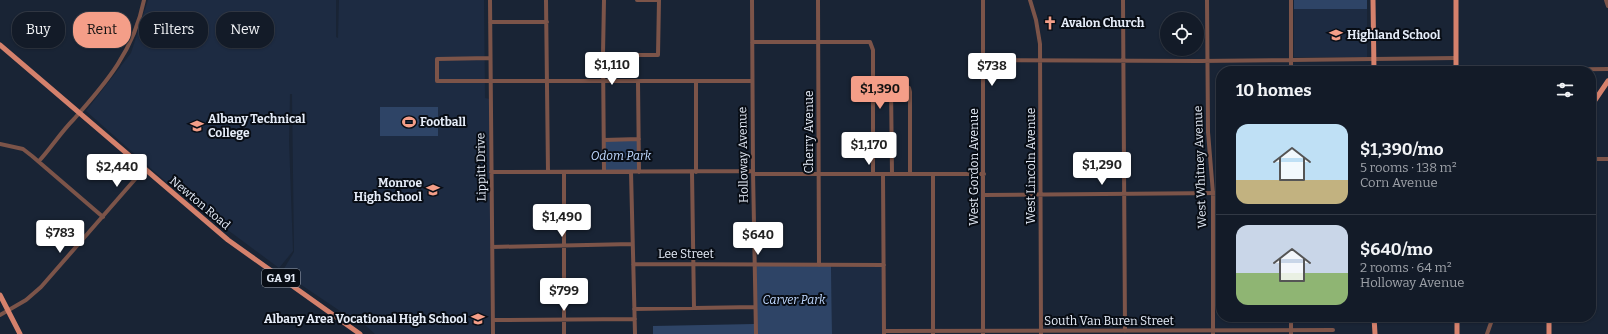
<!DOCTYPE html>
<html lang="en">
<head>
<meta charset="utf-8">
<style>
  :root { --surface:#131b28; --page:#1c2430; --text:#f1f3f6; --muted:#9da1a8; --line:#323945; --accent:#f49e88 }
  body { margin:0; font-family:Bitter,serif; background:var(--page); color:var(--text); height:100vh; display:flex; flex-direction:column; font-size:15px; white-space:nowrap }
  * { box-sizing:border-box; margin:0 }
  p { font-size:13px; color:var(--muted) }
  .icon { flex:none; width:22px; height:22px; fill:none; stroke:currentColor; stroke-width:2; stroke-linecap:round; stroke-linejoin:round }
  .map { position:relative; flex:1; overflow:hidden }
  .panel { position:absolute; left:1216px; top:66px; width:380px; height:256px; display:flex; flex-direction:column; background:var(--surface); border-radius:16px; box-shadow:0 1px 3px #0004,0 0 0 1px var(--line) }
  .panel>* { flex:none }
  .top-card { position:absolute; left:12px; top:12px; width:380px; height:36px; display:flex; gap:8px }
  .fabs { position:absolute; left:1160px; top:12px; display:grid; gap:8px }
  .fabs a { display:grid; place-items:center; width:44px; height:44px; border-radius:50%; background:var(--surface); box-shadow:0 1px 3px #0004,0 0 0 1px var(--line); font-size:20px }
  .price { position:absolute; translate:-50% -34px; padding:0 9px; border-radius:4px; background:#fff; color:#222; font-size:13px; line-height:26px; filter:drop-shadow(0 1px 2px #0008) }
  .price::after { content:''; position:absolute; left:50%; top:24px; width:12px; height:9px; margin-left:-6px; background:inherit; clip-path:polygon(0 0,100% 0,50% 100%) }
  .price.active { background:var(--accent); color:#111 }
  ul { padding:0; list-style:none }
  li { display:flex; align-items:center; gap:12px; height:100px; padding:0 20px }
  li+li { border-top:1px solid var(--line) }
  li span { display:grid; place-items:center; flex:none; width:112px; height:80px; border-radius:12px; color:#555 }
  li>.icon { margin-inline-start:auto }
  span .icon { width:48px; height:48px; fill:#fffc; stroke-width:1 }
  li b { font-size:17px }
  h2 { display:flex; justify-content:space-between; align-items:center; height:48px; padding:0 20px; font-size:17px }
  .chip { padding:0 14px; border-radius:16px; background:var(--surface); box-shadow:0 1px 3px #0004,0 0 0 1px var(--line); font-size:14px; line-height:36px }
  .chip.active { background:var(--accent); color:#111 }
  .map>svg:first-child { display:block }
</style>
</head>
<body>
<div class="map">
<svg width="1608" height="334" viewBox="0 0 1608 334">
  <rect width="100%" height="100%" fill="#192435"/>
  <!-- built -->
  <path fill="#1d2b42" d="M 148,0 L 336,0 L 336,37 L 338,38 L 339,0 L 484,0 L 485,98 L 490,99 L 490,334 L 375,334 L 357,318 L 346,315 L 282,272 L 294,252 L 292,94 L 290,94 L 289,141 L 293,251 L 279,268 L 182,196 L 86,111 L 131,53 Z
    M 1294,9 L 1367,9 L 1367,57 L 1294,57 Z
    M 831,266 L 883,267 L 883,334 L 832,334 Z"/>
  <!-- green -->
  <path fill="#2e4466" d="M 1294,0 L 1367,0 L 1367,9 L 1294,9 Z
    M 380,107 L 438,107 L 438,136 L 380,136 Z
    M 605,140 L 638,140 L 638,171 L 605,171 Z
    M 756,266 L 831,266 L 832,334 L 757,334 Z
    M 754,324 L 755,334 L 653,334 L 653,326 Z"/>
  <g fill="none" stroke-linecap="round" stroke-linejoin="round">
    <!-- minor -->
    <path stroke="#7c5449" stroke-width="4" d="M 490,0 L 493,334
      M 546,0 L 548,172
      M 752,0 L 753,171 L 756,334
      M 818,0 L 819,265
      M 983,0 L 983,334
      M 1030,0 L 1036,20 L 1040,44 L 1041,334
      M 1123,0 L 1125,331
      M 1207,0 L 1208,132 L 1213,193 L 1213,334
      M 1291,0 L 1291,71
      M 1606,0 L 1608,6
      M 490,22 L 547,22
      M 752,42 L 870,42 L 873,50 L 873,174
      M 603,55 L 658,55 L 659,0 L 637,0
      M 490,58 L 437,59 L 437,81 L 752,81
      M 984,60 L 1200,61 L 1456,58
      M 1456,71 L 1608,69
      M 696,81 L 696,172
      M 638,82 L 639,172
      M 872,86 L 900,85 L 909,88 L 910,92 L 910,174
      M 891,86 L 892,174
      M 604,140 L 639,139
      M 0,144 L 23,149 L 32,156 L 103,217
      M 1591,159 L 1608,159
      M 39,161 C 51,148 61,132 74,119 C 107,82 134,50 144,0
      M 491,172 L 753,171
      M 564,172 L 564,334
      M 604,172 L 603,54 L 604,0
      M 631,172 L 635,334
      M 692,172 L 694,308
      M 753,174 L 984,174
      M 883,174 L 884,334
      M 984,195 L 1221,193
      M 492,247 L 632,244
      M 633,264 L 884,265
      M 634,309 L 755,307
      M 0,315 L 26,300 L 41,287 L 144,169
      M 1291,317 L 1291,334
      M 493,320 L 635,319
      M 884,331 L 1333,330
      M 933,334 L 933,174
      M 1487,334 L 1493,317"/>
    <!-- major -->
    <path stroke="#d5816c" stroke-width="5" d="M 1373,0 L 1374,71
      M 1456,0 L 1456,71
      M 0,45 L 228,240 L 360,334
      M 1591,106 L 1608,81
      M 0,295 L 20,334
      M 1374,317 L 1375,334
      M 1457,317 L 1457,334
      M 1549,334 L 1549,317"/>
  </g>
  <!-- icons -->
  <defs>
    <g id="church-bare" transform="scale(1.08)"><path d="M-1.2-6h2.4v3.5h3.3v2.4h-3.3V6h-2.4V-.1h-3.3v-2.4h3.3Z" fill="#f49e88" stroke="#080d15" stroke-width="2.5" paint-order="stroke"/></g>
    <g id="school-bare" transform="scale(1.08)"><path d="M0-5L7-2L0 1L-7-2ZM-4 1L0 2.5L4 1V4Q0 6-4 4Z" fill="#f49e88" stroke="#080d15" stroke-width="2.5" paint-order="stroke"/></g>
    <g id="stadium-bare" transform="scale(1.08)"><path d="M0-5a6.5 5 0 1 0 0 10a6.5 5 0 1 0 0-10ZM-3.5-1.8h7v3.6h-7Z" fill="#f49e88" stroke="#080d15" stroke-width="2.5" paint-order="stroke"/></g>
  </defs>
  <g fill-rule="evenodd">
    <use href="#church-bare" x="1050" y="23"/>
    <use href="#school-bare" x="1336" y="35"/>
    <use href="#stadium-bare" x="409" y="122"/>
    <use href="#school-bare" x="197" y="126"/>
    <use href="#school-bare" x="433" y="190"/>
    <use href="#school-bare" x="478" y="319"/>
  </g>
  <g text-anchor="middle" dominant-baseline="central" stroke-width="4" stroke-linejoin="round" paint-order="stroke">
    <!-- shield labels -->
    <rect fill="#080d15" stroke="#a3aab5" stroke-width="1" x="262" y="269" width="38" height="18" rx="3"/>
    <g font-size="11" font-weight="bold" fill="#e6edf9">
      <text x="281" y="278">GA 91</text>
    </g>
    <!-- poi labels -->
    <g font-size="12" font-weight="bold" fill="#e6edf9" stroke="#080d15" text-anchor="start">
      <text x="1061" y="23">Avalon Church</text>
      <text x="1347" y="35">Highland School</text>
      <text x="208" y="119">Albany Technical<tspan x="208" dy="14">College</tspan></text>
      <text x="420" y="122">Football</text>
      <text x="422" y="183" text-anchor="end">Monroe<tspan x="422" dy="14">High School</tspan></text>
      <text x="467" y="319" text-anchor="end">Albany Area Vocational High School</text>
    </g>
    <!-- street labels -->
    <g font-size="12" fill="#e6edf9" stroke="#080d15">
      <text transform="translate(809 132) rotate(-90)">Cherry Avenue</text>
      <text transform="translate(743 155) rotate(-91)">Holloway Avenue</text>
      <text transform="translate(1031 166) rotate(-90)">West Lincoln Avenue</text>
      <text transform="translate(481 167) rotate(-91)">Lippitt Drive</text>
      <text transform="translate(974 167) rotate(-90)">West Gordon Avenue</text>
      <text transform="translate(1200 167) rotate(-92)">West Whitney Avenue</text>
      <text transform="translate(200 203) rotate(40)">Newton Road</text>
      <text x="686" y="254">Lee Street</text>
      <text x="1109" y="321">South Van Buren Street</text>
    </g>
    <!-- park labels -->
    <g font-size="12" font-style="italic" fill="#c0d9ff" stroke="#080d15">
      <text x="621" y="156">Odom Park</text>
      <text x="794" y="300">Carver Park</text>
    </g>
  </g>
</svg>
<div class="fabs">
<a><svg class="icon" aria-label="locate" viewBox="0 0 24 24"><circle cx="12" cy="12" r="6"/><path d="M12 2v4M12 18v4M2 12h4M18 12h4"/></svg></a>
</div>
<b class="price" style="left:612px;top:86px">$1,110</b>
<b class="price" style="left:992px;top:87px">$738</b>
<b class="price active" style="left:880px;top:110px">$1,390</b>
<b class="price" style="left:869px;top:166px">$1,170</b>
<b class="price" style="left:1102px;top:186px">$1,290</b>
<b class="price" style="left:117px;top:188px">$2,440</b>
<b class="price" style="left:562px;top:238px">$1,490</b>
<b class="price" style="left:60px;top:254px">$783</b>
<b class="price" style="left:758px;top:256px">$640</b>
<b class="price" style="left:564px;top:312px">$799</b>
<div class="top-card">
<a class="chip">Buy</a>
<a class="chip active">Rent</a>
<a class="chip">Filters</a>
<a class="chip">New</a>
</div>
<section class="panel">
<h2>10 homes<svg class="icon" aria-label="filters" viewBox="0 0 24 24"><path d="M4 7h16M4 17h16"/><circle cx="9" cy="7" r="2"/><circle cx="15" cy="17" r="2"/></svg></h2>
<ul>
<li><span style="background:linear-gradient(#bfe0f5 70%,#c2b280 0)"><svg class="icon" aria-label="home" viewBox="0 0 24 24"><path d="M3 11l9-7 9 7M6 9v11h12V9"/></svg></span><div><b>$1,390/mo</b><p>5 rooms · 138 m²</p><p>Corn Avenue</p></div></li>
<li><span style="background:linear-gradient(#c9d6e8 60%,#8fb573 0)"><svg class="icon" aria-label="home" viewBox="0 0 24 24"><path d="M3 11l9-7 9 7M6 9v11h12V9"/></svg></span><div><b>$640/mo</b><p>2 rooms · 64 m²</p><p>Holloway Avenue</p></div></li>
</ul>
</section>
</div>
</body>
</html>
